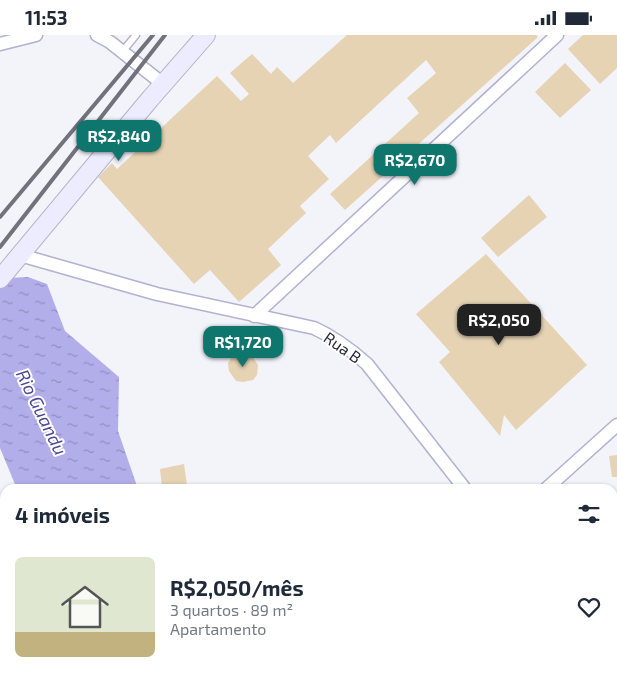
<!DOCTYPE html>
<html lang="pt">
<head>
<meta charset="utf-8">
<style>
  :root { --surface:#fff; --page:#f2f2f3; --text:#1f2937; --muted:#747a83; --line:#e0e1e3; --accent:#0f766e }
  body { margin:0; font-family:"Exo 2",sans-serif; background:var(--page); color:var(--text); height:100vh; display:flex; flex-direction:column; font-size:19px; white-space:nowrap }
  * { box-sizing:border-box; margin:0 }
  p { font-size:16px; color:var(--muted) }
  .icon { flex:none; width:28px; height:28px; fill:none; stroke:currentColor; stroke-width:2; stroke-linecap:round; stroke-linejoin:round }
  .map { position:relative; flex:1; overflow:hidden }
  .sheet { position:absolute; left:0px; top:449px; width:618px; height:196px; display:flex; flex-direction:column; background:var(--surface); border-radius:15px 15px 0 0; box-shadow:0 1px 4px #0004 }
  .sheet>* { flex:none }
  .price { position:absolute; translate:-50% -42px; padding:0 11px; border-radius:10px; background:var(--accent); color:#fff; font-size:16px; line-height:32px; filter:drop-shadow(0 1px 2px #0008) }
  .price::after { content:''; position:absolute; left:50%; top:30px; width:15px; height:11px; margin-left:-8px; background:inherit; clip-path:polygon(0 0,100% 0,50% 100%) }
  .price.active { background:#222; color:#fff }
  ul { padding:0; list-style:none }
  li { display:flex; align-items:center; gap:15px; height:125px; padding:0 15px }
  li+li { border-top:1px solid var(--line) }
  li span { display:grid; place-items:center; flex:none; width:140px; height:100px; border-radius:8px; color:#555 }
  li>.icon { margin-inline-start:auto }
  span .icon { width:60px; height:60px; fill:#fffc; stroke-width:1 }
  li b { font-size:21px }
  h2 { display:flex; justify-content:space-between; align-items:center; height:60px; padding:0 15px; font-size:21px }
  .status { display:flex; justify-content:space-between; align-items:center; height:35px; padding:0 25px; background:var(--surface); direction:ltr }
  .status svg { height:14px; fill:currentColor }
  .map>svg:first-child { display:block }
</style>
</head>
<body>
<div class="status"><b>11:53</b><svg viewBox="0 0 49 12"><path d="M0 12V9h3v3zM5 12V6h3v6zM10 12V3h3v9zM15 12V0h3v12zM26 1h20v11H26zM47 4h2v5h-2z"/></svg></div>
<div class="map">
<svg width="617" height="644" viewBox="0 0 617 644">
  <defs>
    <pattern id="water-ripples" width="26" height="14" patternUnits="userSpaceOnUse" patternTransform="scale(1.25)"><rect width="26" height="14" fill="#b1aeea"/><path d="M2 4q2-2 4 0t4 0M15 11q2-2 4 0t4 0" fill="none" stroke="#908ebe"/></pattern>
  </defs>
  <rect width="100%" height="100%" fill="#f3f3fa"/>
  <!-- water -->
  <path fill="url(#water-ripples)" d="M 0,238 L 8,243 L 28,242 L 47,249 L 65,296 L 119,342 L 118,396 L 138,454 L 17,454 L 0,413 Z
    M 0,495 L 5,498 L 5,528 L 0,526 Z
    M 71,640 L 184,640 L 184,644 L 72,644 Z"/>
  <!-- building -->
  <path fill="#e5d3b4" d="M 347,0 L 536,0 L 538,2 L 345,175 L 330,159 L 419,78 L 407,63 L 436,38 L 426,25 L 336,108 L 330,100 L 308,121 L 329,144 L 300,171 L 306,178 L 268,214 L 281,230 L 239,267 L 210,235 L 194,249 L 98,142 L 112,128 L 117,134 L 217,41 L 241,66 L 249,59 L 230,38 L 252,19 L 271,39 L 277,32 L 293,48 Z
    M 583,0 L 617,0 L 617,33 L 600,49 L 568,14 Z
    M 565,28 L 591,55 L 560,83 L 535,57 Z
    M 529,160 L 547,182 L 498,222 L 481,203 Z
    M 486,219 L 587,330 L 516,395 L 504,380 L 500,401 L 439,327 L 450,317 L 416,279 Z
    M 240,320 L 252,321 L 258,330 L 257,340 L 253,345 L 243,347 L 236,346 L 229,336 L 228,328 L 232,322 Z
    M 617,420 L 617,442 L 612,442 L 609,421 Z
    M 184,429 L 187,450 L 162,453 L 160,434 Z
    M 617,580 L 617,599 L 614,599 L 612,581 Z
    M 5,606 L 5,619 L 1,608 Z"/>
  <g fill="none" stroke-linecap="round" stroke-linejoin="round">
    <!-- lane casing -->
    <g stroke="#b2b1d1" stroke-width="9">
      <path id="lane" d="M 122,17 L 136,0"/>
    </g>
    <!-- street casing -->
    <g stroke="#b2b1d1" stroke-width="15">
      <path id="street" d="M 97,0 L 110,7 L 163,49
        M 0,9 L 36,0
        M 20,220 L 157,259 L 314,293 C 334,302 350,314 367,329 L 465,454
        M 254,281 L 557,0
        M 546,454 L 617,390
        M 612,541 L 617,540
        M 455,640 L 456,644
        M 600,640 L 601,644"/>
    </g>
    <!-- secondary casing -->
    <g stroke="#b2b1d1" stroke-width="20">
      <path id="secondary" d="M 0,244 L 150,64 L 206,0"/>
    </g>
    <!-- lane -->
    <use href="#lane" stroke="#fff" stroke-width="6"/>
    <!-- street -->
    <use href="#street" stroke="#fff" stroke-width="12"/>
    <!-- secondary -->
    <use href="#secondary" stroke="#edecfe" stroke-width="18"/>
    <!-- rail -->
    <path stroke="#72717c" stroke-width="4" d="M 0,182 L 153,0
      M 0,212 L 165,0"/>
  </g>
  <g text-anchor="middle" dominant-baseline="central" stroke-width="4" stroke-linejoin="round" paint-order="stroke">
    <!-- street labels -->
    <g font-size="16" fill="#2b2a37" stroke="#fff">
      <text transform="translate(343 312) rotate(35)">Rua B</text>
    </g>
    <!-- water labels -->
    <g font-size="18" font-style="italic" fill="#504790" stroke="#fff">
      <text transform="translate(42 377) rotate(64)">Rio Guandu</text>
    </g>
  </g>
</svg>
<b class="price" style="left:119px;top:127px">R$2,840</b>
<b class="price" style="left:415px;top:151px">R$2,670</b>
<b class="price active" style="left:499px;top:311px">R$2,050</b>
<b class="price" style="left:243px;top:333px">R$1,720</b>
<section class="sheet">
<h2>4 imóveis<svg class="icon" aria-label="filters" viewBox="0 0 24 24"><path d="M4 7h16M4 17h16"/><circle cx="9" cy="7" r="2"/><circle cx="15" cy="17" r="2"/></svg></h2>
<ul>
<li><span style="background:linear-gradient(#dfe7d0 75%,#c2b280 0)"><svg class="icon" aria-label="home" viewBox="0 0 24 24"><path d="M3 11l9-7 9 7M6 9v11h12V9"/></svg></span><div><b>R$2,050/mês</b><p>3 quartos · 89 m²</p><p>Apartamento</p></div><svg class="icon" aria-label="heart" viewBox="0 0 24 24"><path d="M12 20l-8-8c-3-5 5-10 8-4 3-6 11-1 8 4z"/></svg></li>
</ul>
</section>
</div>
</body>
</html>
